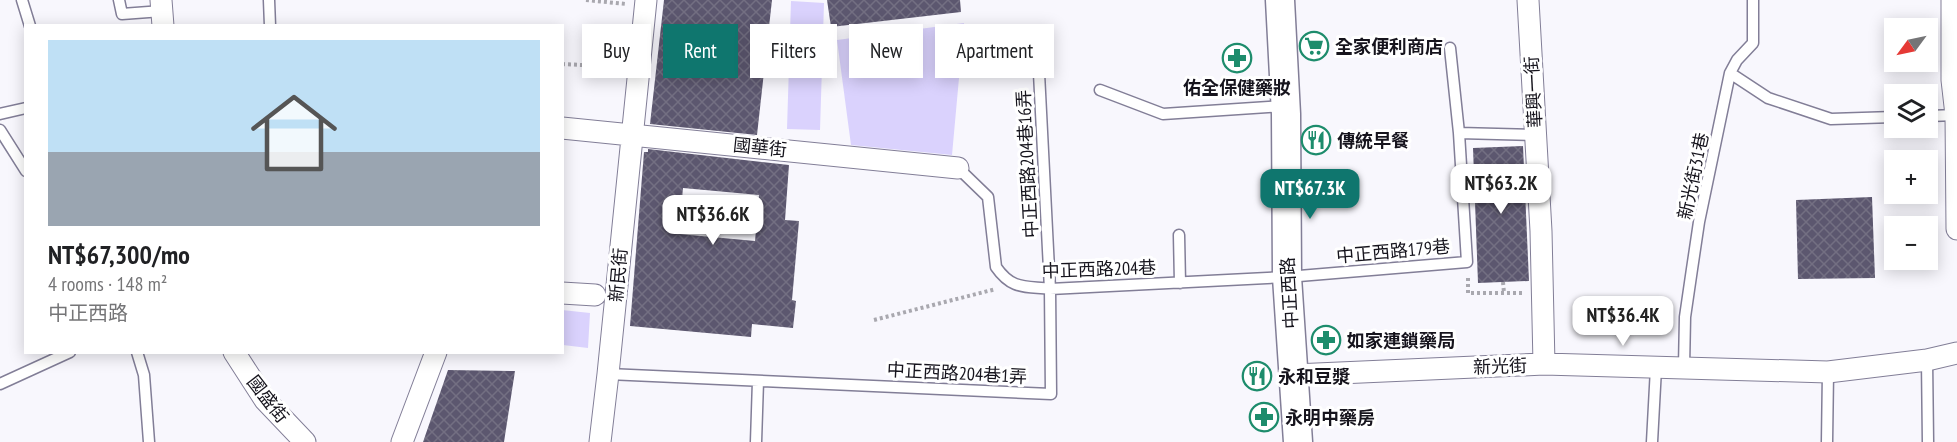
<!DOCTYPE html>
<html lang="en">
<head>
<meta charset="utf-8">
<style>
  :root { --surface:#fff; --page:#f2f2f2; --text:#202124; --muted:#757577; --line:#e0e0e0; --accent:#0f766e }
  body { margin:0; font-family:"PT Sans Narrow","Noto Sans TC",sans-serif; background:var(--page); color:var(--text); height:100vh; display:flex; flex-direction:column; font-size:22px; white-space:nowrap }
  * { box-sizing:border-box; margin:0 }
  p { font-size:20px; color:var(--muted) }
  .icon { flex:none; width:33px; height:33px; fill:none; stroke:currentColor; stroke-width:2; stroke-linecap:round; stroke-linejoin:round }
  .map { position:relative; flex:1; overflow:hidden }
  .drawer { position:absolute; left:24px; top:24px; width:540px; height:330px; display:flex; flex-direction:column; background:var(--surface); border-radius:0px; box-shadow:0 3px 15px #0003 }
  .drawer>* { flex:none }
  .hud { position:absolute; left:582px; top:24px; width:570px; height:54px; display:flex; gap:12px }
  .needle { width:39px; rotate:237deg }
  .fabs { position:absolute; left:1884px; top:18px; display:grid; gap:12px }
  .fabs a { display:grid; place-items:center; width:54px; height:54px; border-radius:0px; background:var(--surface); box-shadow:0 3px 15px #0003; font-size:30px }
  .price { position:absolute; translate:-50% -51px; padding:0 14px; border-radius:12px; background:#fff; color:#222; font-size:20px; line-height:39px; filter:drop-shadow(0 2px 3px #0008) }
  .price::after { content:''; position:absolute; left:50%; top:36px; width:18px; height:14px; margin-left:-9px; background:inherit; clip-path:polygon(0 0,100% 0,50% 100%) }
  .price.active { background:var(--accent); color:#fff }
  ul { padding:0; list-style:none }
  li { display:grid; align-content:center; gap:12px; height:318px; padding:0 24px }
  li+li { border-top:2px solid var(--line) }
  li span { display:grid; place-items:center; height:186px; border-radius:0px; color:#555 }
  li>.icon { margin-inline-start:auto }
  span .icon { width:108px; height:108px; fill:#fffc; stroke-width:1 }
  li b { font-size:26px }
  .pill { padding:0 21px; border-radius:0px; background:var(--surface); box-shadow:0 3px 15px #0003; font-size:21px; line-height:54px }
  .pill.active { background:var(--accent); color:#fff }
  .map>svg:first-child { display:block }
</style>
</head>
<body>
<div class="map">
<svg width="1957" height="442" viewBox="0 0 1957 442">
  <defs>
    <pattern id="building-cross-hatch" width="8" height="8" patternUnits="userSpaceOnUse" patternTransform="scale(1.5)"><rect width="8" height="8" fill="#5c576f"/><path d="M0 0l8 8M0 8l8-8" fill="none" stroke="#736f82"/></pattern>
  </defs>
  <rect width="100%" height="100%" fill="#f8f7fd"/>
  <!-- park -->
  <path fill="#dad2fd" d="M 791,1 L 824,3 L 820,130 L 787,129 Z
    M 964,23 L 952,155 L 851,145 L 837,40 Z
    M 562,310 L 590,313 L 588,348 L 563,345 Z"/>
  <!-- building -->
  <path fill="url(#building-cross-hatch)" fill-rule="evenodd" d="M 664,0 L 772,0 L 757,135 L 650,124 Z
    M 827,0 L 960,0 L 961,12 L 831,27 Z
    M 1523,146 L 1529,281 L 1478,283 L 1473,148 Z
    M 648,149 L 789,165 L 785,220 L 799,221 L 792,300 L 796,301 L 793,328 L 752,324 L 751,337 L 630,326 L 644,152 L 648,152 ZM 683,188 L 759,195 L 755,241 L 679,234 Z
    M 1872,197 L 1875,278 L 1798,279 L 1796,200 Z
    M 448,370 L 515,371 L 504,442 L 423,442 Z"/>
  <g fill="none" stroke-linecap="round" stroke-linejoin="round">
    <!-- lane casing -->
    <g stroke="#827e97" stroke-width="13">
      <path id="lane" d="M 22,0 L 30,26
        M 119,0 L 122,14 L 162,11
        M 269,0 L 270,26
        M 1730,73 L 1768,98 L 1831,119 L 1894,117
        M 1100,90 L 1163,114 L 1285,106
        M 0,114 L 26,108
        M 1928,116 L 1957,115
        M 0,130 L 26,171
        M 1459,133 L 1535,135
        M 958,168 L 988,197 L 996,267 C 1012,290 1025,286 1050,289 L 1287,277 L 1467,262 L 1459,133 L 1450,48
        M 1179,235 L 1180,283
        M 137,352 L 144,375 L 149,442
        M 1927,360 L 1928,442
        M 1684,367 L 1685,317 L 1692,269 L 1699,222 L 1730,73 L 1737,60 L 1753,43 L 1753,0
        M 608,374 L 1051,394 L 1050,289 L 1039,73
        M 0,384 L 70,352
        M 756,442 L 758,381
        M 1652,442 L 1656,368
        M 1827,442 L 1828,372"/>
    </g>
    <!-- street casing -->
    <g stroke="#827e97" stroke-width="23">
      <path id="street" d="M 161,0 L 163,26
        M 1528,0 L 1541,231 L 1544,364
        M 1952,0 L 1952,80 L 1956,115 L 1957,229
        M 562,128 L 958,168
        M 562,293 L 595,295
        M 234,352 L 265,400 L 305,442
        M 1294,375 L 1544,364 L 1828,372 L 1927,360 L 1957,353
        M 402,442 L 436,352
        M 600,442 L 608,374 L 646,0"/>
    </g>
    <!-- secondary casing -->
    <g stroke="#827e97" stroke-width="31">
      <path id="secondary" d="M 1280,0 L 1286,114 L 1287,277 L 1298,442"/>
    </g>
    <!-- path -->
    <path stroke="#a9a8af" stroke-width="4" stroke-dasharray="3 3" stroke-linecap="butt" d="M 586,0 L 626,4
      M 562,64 L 621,67
      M 1468,278 L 1468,293 L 1524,293
      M 1503,282 L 1504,293
      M 874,320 L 996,289"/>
    <!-- lane -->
    <use href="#lane" stroke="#fff" stroke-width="10"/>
    <!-- street -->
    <use href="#street" stroke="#fff" stroke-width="21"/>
    <!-- secondary -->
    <use href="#secondary" stroke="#fff" stroke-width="28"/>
  </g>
  <!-- icons -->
  <defs>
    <g id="supermarket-ring" transform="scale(1.5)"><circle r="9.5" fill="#fff" stroke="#1d8c6c" stroke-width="1.5"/><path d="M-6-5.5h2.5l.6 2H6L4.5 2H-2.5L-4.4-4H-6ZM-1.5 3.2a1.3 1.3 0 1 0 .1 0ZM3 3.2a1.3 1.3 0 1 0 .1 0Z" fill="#1d8c6c"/></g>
    <g id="pharmacy-ring" transform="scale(1.5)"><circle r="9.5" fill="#fff" stroke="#1d8c6c" stroke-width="1.5"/><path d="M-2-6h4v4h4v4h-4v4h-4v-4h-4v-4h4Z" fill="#1d8c6c"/></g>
    <g id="restaurant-ring" transform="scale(1.5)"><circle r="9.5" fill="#fff" stroke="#1d8c6c" stroke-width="1.5"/><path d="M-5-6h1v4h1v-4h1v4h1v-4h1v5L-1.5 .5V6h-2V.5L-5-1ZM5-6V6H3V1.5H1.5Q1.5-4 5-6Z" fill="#1d8c6c"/></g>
  </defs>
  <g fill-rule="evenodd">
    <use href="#supermarket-ring" x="1314" y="46"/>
    <use href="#pharmacy-ring" x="1237" y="58"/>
    <use href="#restaurant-ring" x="1316" y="140"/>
    <use href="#pharmacy-ring" x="1326" y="340"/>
    <use href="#restaurant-ring" x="1257" y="376"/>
    <use href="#pharmacy-ring" x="1264" y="417"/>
  </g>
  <g text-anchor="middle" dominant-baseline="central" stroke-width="6" stroke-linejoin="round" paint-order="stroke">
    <!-- poi labels -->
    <g font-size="18" font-weight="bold" fill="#16141d" stroke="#fff" text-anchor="start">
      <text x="1335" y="46">全家便利商店</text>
      <text x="1237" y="87" text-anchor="middle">佑全保健藥妝</text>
      <text x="1337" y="140">傳統早餐</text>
      <text x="1347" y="340">如家連鎖藥局</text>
      <text x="1278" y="376">永和豆漿</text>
      <text x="1285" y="417">永明中藥房</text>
    </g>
    <!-- street labels -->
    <g font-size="18" fill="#16141d" stroke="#fff">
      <text transform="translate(1533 92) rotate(-93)">華興一街</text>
      <text transform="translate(760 147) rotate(6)">國華街</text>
      <text transform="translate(1027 164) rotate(-93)">中正西路204巷16弄</text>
      <text transform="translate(1693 176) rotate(-78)">新光街31巷</text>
      <text transform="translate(1393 251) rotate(-5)">中正西路179巷</text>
      <text transform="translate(1099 269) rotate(-2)">中正西路204巷</text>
      <text transform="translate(618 275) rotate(-85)">新民街</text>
      <text transform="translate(1289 293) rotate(-93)">中正西路</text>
      <text transform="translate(1500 366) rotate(-2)">新光街</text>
      <text transform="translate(957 373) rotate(3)">中正西路204巷1弄</text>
      <text transform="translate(268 399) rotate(52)">國盛街</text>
    </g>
  </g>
</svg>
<div class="fabs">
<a><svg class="needle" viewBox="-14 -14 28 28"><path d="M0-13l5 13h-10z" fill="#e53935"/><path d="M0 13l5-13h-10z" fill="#757577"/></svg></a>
<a><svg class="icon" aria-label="layers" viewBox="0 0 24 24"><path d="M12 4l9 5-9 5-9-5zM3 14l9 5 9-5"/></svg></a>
<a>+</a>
<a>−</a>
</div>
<b class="price" style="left:1501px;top:215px">NT$63.2K</b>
<b class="price active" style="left:1310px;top:220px">NT$67.3K</b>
<b class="price" style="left:713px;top:246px">NT$36.6K</b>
<b class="price" style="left:1623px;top:347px">NT$36.4K</b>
<div class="hud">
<a class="pill">Buy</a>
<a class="pill active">Rent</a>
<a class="pill">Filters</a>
<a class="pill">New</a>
<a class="pill">Apartment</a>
</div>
<section class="drawer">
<ul>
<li><span style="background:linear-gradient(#bfe0f5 60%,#9aa5b1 0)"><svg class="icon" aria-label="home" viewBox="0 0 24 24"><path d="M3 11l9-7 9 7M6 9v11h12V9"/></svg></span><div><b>NT$67,300/mo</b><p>4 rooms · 148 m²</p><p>中正西路</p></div></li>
</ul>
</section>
</div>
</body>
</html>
